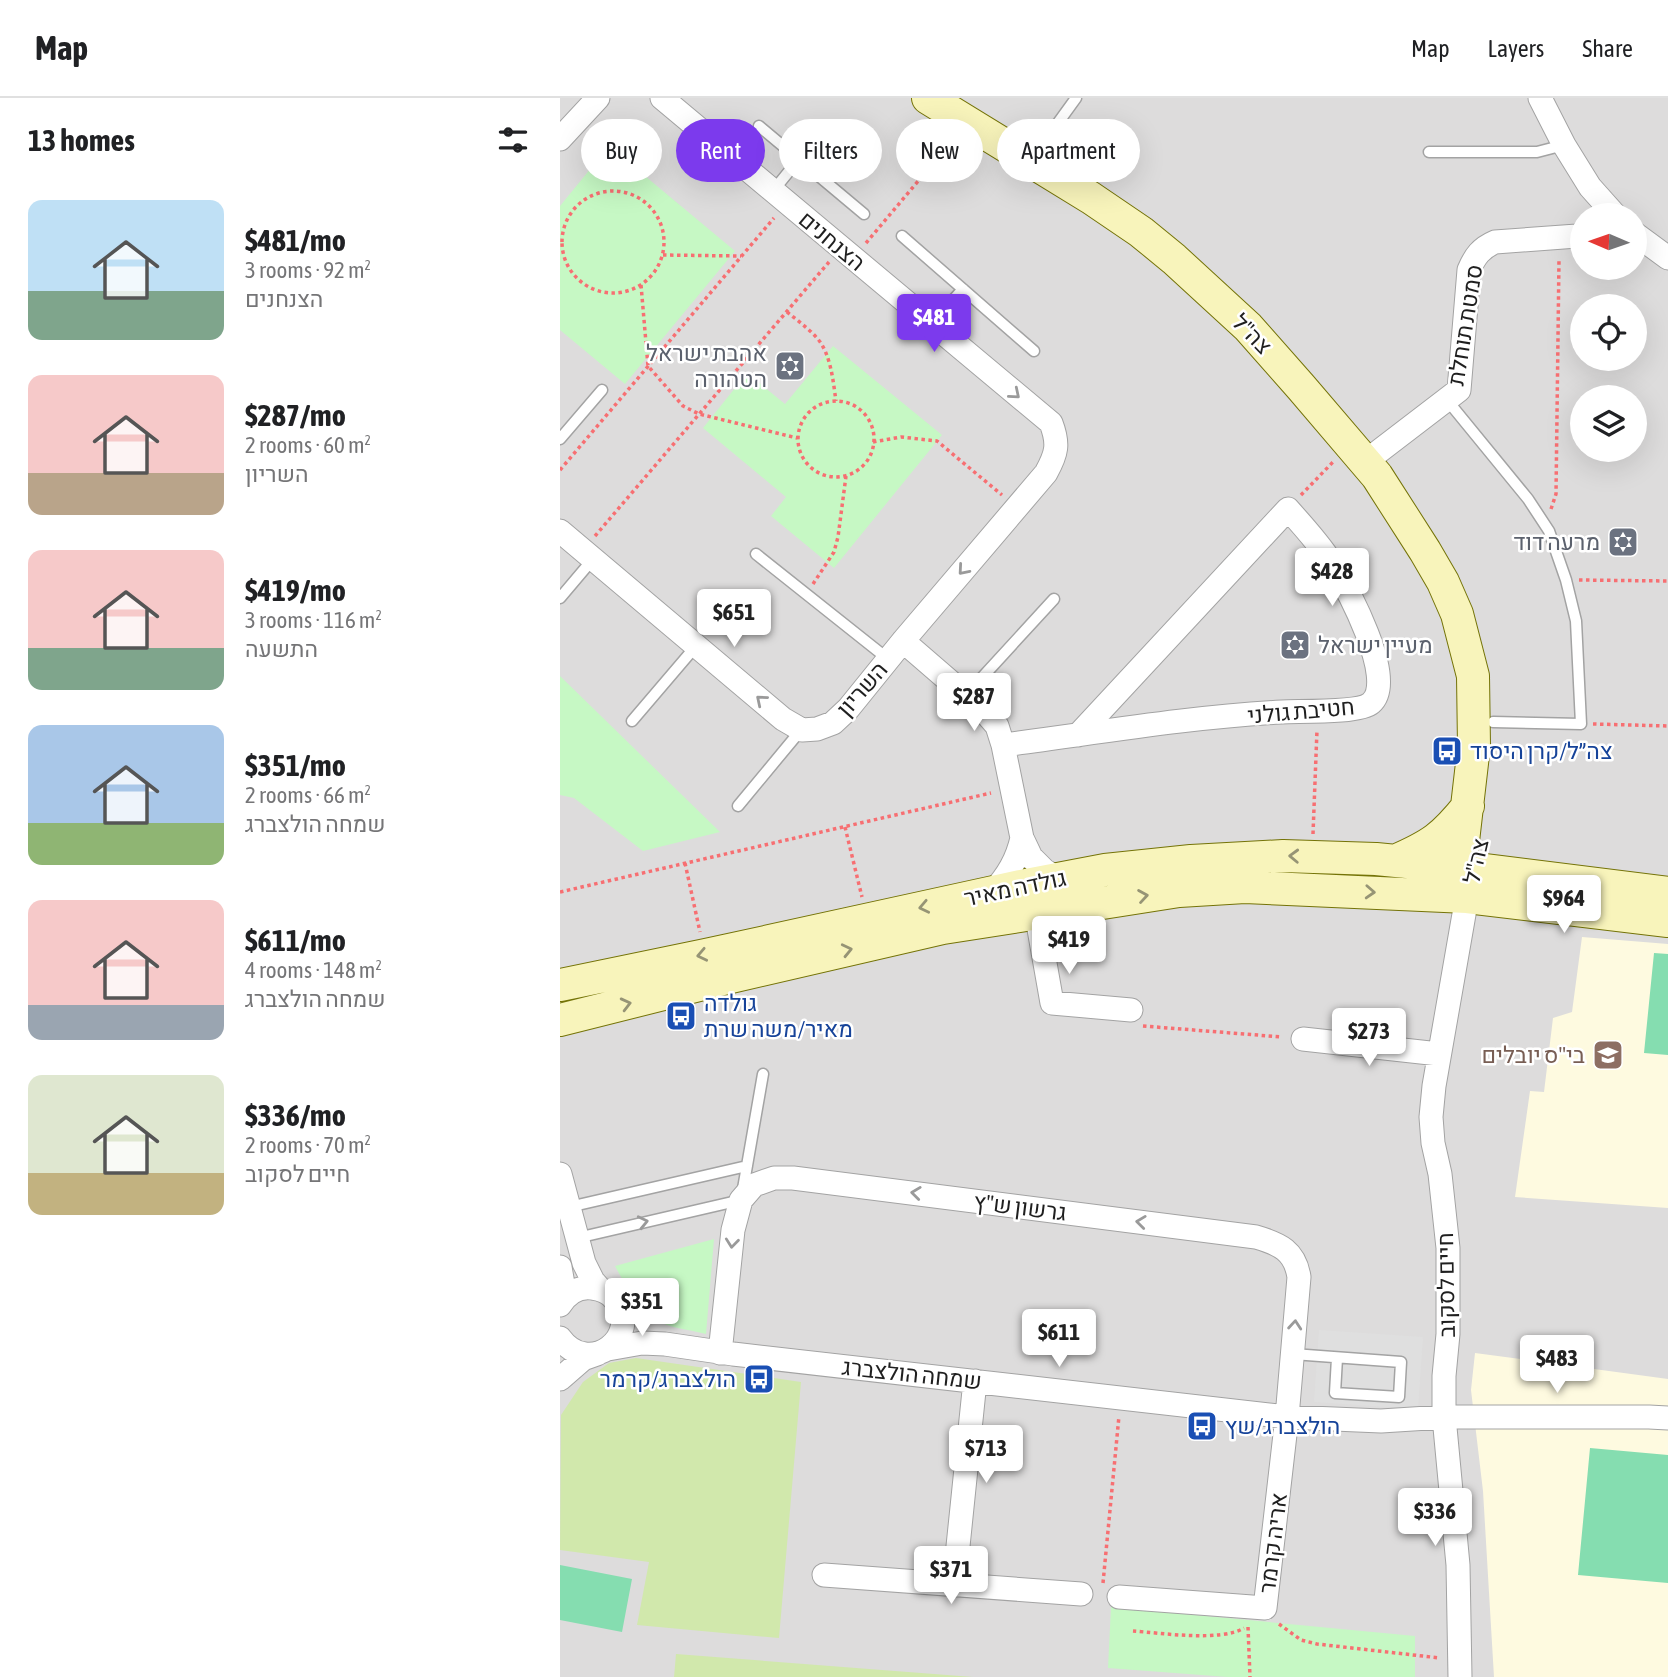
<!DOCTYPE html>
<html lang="en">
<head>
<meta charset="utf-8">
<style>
  :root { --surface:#fff; --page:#f6f6f6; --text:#202124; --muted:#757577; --line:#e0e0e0; --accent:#7c3aed }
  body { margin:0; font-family:"Asap Condensed",Heebo,sans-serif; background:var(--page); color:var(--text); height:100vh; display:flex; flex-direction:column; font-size:26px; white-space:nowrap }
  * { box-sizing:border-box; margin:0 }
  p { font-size:23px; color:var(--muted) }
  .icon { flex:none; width:38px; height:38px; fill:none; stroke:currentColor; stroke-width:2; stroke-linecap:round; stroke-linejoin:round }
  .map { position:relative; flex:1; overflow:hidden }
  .side { display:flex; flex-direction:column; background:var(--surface); width:560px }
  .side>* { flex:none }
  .top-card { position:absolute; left:21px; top:21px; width:665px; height:63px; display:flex; gap:14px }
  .needle { width:46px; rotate:272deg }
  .controls { position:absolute; left:1010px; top:105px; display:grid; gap:14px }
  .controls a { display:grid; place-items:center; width:77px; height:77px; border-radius:50%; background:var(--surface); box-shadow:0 7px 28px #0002; font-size:35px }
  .price { position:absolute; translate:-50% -60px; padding:0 16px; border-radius:7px; background:#fff; color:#222; font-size:23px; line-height:46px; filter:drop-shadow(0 2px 4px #0008) }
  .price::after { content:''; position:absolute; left:50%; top:42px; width:21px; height:16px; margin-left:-10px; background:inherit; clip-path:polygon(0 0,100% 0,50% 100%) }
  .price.on { background:var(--accent); color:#fff }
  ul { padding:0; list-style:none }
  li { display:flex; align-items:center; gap:21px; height:175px; padding:0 28px }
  li span { display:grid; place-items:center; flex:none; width:196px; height:140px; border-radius:14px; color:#555 }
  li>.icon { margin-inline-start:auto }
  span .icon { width:84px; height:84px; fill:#fffc; stroke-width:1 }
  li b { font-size:30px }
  h2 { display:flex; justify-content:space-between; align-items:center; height:84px; padding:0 28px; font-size:30px }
  .tag { padding:0 24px; border-radius:32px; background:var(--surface); box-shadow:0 7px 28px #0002; font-size:24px; line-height:63px }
  .tag.on { background:var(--accent); color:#fff }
  header { display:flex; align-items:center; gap:42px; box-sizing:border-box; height:98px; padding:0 35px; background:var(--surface); border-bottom:2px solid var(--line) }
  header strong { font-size:33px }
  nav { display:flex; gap:38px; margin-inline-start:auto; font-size:24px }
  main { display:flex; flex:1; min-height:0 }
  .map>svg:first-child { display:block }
</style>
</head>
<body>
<header>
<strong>Map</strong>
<nav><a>Map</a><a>Layers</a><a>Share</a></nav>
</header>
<main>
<section class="side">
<h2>13 homes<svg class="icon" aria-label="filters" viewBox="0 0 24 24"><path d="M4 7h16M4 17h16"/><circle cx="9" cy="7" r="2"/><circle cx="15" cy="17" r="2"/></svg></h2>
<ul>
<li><span style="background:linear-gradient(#bfe0f5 65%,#7fa58c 0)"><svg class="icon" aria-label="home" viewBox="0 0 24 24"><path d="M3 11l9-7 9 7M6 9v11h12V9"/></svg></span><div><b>$481/mo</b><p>3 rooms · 92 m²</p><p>הצנחנים</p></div></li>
<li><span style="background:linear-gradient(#f6c9c9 70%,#b9a48a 0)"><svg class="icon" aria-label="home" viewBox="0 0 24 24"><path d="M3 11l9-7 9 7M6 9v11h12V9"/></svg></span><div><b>$287/mo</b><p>2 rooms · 60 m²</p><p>השריון</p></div></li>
<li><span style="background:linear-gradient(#f6c9c9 70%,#7fa58c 0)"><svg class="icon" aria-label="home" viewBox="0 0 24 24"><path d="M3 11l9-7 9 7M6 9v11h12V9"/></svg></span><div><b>$419/mo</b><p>3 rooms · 116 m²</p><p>התשעה</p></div></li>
<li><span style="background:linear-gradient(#a9c7e8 70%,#8fb573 0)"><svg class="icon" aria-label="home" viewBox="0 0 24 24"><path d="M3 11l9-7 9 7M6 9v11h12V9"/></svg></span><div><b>$351/mo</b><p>2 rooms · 66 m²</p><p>שמחה הולצברג</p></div></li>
<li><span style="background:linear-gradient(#f6c9c9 75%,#9aa5b1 0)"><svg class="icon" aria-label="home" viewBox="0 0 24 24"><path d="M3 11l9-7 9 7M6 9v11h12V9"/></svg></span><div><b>$611/mo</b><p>4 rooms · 148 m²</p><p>שמחה הולצברג</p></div></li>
<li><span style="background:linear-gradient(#dfe7d0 70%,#c2b280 0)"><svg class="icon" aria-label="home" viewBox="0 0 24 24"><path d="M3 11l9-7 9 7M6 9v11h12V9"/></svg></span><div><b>$336/mo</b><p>2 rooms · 70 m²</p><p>חיים לסקוב</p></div></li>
</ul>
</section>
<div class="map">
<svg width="1108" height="1579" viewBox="0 0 1108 1579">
  <rect width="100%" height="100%" fill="#efebe5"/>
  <!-- residential -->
  <path fill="#dddcdc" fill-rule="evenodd" d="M 0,0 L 1108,0 L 1108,1579 L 0,1579 ZM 1022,117 L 1074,117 L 1074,170 L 1022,170 ZM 1022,208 L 1074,208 L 1074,261 L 1022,261 ZM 1022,299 L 1074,299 L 1074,352 L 1022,352 Z"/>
  <!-- education -->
  <path fill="#fefae0" d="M 1022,839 L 1108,846 L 1108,1110 L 955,1099 L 970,993 L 984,994 L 993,920 L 1012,914 Z
    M 915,1255 L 1108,1281 L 1108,1579 L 934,1579 L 923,1393 L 911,1292 Z"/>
  <!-- grass -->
  <path fill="#d1e8ac" d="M 76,1260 L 241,1284 L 219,1540 L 77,1527 L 89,1464 L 0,1452 L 1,1317 L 23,1284 L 49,1265 Z
    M 116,1556 L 413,1579 L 114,1579 Z"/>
  <!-- park -->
  <path fill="#c6f8c4" d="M 49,48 L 175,153 L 65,286 L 0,232 L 0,108 Z
    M 273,248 L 382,337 L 274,470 L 211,418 L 226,399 L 143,330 L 187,275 L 225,306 Z
    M 0,578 L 160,734 L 83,753 L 14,700 L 0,697 Z
    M 154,1141 L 146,1236 C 132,1232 115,1231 102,1225 C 79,1214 67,1190 55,1168 Z
    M 551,1509 L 855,1538 L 855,1579 L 668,1579 L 548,1570 Z"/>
  <!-- pitch -->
  <path fill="#85ddb0" d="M 1094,855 L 1108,856 L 1108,957 L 1084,955 Z
    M 1030,1350 L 1108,1357 L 1108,1485 L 1018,1477 Z
    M 0,1467 L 72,1481 L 62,1534 L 0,1522 Z"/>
  <!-- parking -->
  <path fill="#dfdfdf" d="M 759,1232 L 863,1239 L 858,1311 L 754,1304 Z"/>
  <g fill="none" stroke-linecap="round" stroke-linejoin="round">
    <!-- lane casing -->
    <g stroke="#a3a3a3" stroke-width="13">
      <path id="lane" d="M 199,28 L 304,116
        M 482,47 L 516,0
        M 869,54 L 977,54 L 1004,47
        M 213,93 L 239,61
        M 342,138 L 474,253
        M 372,225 L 403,191
        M 887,302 L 968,401 L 989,433 L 1006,482 L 1016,523 L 1021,626 L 933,624
        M 0,341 L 42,292
        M 196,456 L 328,561
        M 0,500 L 33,461
        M 406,597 L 494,501
        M 72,623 L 136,548
        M 178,708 L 241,632
        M 9,1109 L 187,1068
        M 17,1140 L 181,1102 L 203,976
        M 733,1256 L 841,1264 L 839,1299 L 775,1295 L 777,1260"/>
    </g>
    <!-- street casing -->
    <g stroke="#a3a3a3" stroke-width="25">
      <path id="street" d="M 980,0 L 1004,47 L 1030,89 L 1055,117
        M 0,41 L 38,0
        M 1074,135 L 1108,160
        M 805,364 L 899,292 L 909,172 C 915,158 921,150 935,144 L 1017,138 L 1022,136
        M 0,433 L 223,621 L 242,632 L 257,631 L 273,625 L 288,611 L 343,543 L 486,375 C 497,355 499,346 491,325 L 102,0
        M 343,543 L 424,613 L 437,628 L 443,647 L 462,740 L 471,759 L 484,772 L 498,781
        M 443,647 C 536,635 629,619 722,614 C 740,613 800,615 811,605 C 838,582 786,488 771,464 C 759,445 743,428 728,411 L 518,637
        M 433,794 C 448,777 457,762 462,740
        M 476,814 L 492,905 L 571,912
        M 743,941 L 879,956
        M 0,1076 L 24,1165 L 33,1183 L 41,1192
        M 0,1169 L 4,1192 L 3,1201
        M 0,1207 C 7,1196 18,1188 32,1190 C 41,1191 50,1195 55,1202 C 83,1238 29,1280 0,1240
        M 48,1251 L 82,1245 L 105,1246 L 173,1256 L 727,1319 L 821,1323 L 884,1319 L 1089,1319 L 1108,1320
        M 160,1255 L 173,1132 L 181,1102 L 194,1087 L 214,1080 L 233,1080 L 696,1139 C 720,1146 735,1153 739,1179 L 727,1319 L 705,1510 L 559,1499
        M 0,1281 L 23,1261 L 37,1256
        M 264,1477 L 521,1496
        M 394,1487 L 415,1283
        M 900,1579 L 898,1467 L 884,1319 L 884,1278 L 888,1236 L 888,1150 L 880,1076 L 873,1045 L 871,1019 L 874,988 L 907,799"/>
    </g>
    <!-- secondary casing -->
    <g stroke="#747307" stroke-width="34">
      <path id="secondary" d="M 368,0 L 531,100 L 581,134 L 614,161 L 688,229 L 741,289 L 817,378 L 865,453 L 883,484 L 897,516 L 913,578 L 914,648 L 900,769 L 905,787
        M 835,763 C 872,747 883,739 908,708
        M 0,887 L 146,857 L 461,788 L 545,772 L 631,763 L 723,758 L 816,761 L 918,771 L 1108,795
        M 0,922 L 171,879 L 383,830 L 619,793 L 685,789 L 907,799 L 1108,823"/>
    </g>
    <!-- path -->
    <path stroke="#f76f72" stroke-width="3.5" stroke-dasharray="3.5 3.5" stroke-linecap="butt" d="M2 144a51 51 0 1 1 102 0a51 51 0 1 1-102 0Z
      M 306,145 L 391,44
      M 103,157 L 181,158
      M 81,187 L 88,268 L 123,308 L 139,316 L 237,340
      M 227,214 C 237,222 248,230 257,240 C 271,256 273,283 276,303
      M238 341a38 38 0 1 1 76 0a38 38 0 1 1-76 0Z
      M 313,344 L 341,339 L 377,343 L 442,397
      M 0,372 L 214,120
      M 741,397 L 773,364
      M 991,411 L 996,396 L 999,161
      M 35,438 L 269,164
      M 1019,482 L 1108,483
      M 253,486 L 274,454 L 278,439 L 286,378
      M 1033,626 L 1108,628
      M 285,729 L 302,799
      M 753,736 L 757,632
      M 125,765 L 140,834
      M 0,794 L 431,695
      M 583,928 L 722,939
      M 543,1485 L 559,1318
      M 719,1526 L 741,1542 L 757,1546 L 880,1560
      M 688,1529 L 690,1579
      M 573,1533 C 601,1535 661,1544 684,1530"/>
    <!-- lane -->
    <use href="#lane" stroke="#fff" stroke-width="10"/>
    <!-- street -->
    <use href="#street" stroke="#fff" stroke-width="23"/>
    <!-- secondary -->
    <use href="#secondary" stroke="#f8f4bb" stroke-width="32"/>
  </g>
  <!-- one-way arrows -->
  <defs><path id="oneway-chevron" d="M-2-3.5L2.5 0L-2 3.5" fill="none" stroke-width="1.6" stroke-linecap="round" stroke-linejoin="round" transform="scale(1.75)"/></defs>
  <g stroke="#9a9a9a">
    <use href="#oneway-chevron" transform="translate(455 296) rotate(40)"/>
    <use href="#oneway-chevron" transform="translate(403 472) rotate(131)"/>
    <use href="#oneway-chevron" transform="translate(201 602) rotate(-140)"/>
    <use href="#oneway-chevron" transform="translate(356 1095) rotate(-173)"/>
    <use href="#oneway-chevron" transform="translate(83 1124) rotate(-13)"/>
    <use href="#oneway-chevron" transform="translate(581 1124) rotate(-173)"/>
    <use href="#oneway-chevron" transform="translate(172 1145) rotate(96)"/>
    <use href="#oneway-chevron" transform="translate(735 1227) rotate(-85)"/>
  </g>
  <g stroke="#969475">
    <use href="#oneway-chevron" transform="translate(734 758) rotate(-178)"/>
    <use href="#oneway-chevron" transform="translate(810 794) rotate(3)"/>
    <use href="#oneway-chevron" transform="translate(583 798) rotate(-9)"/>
    <use href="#oneway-chevron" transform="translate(364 809) rotate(168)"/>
    <use href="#oneway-chevron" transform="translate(287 852) rotate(-13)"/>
    <use href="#oneway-chevron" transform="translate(142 857) rotate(168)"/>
    <use href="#oneway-chevron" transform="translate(66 906) rotate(-14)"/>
  </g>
  <!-- icons -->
  <defs>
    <g id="synagogue-square" transform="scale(1.575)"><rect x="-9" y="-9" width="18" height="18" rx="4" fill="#6b7280" stroke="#fff"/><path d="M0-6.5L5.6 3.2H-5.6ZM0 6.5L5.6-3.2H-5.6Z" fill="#fff"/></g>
    <g id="bus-square" transform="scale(1.575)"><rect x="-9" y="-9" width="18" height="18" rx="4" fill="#1a4fb4" stroke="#fff"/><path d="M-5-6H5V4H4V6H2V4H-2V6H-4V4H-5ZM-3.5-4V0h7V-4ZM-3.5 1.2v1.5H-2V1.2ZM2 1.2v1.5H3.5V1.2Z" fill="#fff"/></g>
    <g id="school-square" transform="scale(1.575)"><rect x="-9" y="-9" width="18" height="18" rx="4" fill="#8d6e63" stroke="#fff"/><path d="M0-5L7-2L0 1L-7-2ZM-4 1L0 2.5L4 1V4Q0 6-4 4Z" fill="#fff"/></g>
  </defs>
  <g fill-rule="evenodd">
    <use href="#synagogue-square" x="230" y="268"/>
    <use href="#synagogue-square" x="1063" y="444"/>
    <use href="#synagogue-square" x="735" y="547"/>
    <use href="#bus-square" x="887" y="653"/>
    <use href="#bus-square" x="121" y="918"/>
    <use href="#school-square" x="1048" y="957"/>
    <use href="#bus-square" x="199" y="1281"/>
    <use href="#bus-square" x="642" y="1328"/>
  </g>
  <g text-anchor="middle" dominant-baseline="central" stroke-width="5" stroke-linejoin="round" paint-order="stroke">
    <!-- street labels -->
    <g font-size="23" fill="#1f1f1f" stroke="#fff">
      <text transform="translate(272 143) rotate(40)">הצנחנים</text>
      <text transform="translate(905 227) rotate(-81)">סמטת תוחלת</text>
      <text transform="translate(692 236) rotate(46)">צה"ל</text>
      <text transform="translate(302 591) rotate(-49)">השריון</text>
      <text transform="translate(741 613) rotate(-5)">חטיבת גולני</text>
      <text transform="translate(916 763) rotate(-77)">צה"ל</text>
      <text transform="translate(455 790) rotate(-12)">גולדה מאיר</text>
      <text transform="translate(460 1109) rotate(7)">גרשון ש"ץ</text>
      <text transform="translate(886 1187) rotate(-91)">חיים לסקוב</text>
      <text transform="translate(352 1276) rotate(6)">שמחה הולצברג</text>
      <text transform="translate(713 1445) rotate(-83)">אריה קרמר</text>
    </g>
    <!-- worship labels -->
    <g font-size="23" fill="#5b616d" stroke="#fff" text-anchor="end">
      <text x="207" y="255">אהבת ישראל<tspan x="207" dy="26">הטהורה</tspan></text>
      <text x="1040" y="444">מרעה דוד</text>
      <text x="758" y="547" text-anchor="start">מעיין ישראל</text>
    </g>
    <!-- transit labels -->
    <g font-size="23" fill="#164399" stroke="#fff" text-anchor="start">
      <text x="910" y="653">צה״ל/קרן היסוד</text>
      <text x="144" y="905">גולדה<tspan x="144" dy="26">מאיר/משה שרת</tspan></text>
      <text x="176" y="1281" text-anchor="end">הולצברג/קרמר</text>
      <text x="665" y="1328">הולצברג/שץ</text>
    </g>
    <!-- education labels -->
    <g font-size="23" fill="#785e54" stroke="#fff" text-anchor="end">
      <text x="1025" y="957">בי"ס יובלים</text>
    </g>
  </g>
</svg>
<div class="controls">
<a><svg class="needle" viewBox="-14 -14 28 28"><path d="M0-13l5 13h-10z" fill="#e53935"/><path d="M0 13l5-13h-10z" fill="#757577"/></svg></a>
<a><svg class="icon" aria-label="locate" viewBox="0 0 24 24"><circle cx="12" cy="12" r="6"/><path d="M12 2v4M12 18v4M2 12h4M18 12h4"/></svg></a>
<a><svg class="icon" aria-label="layers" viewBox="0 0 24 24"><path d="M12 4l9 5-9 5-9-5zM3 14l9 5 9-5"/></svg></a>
</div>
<b class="price on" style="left:374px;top:256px">$481</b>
<b class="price" style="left:772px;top:510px">$428</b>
<b class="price" style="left:174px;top:551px">$651</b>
<b class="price" style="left:414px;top:635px">$287</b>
<b class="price" style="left:1004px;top:837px">$964</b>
<b class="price" style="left:509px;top:878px">$419</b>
<b class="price" style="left:809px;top:970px">$273</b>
<b class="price" style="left:82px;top:1240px">$351</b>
<b class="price" style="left:499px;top:1271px">$611</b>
<b class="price" style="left:997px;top:1297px">$483</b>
<b class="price" style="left:426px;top:1387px">$713</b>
<b class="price" style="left:875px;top:1450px">$336</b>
<b class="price" style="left:391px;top:1508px">$371</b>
<div class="top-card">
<a class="tag">Buy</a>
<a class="tag on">Rent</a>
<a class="tag">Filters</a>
<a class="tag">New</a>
<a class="tag">Apartment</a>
</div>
</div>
</main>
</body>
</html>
